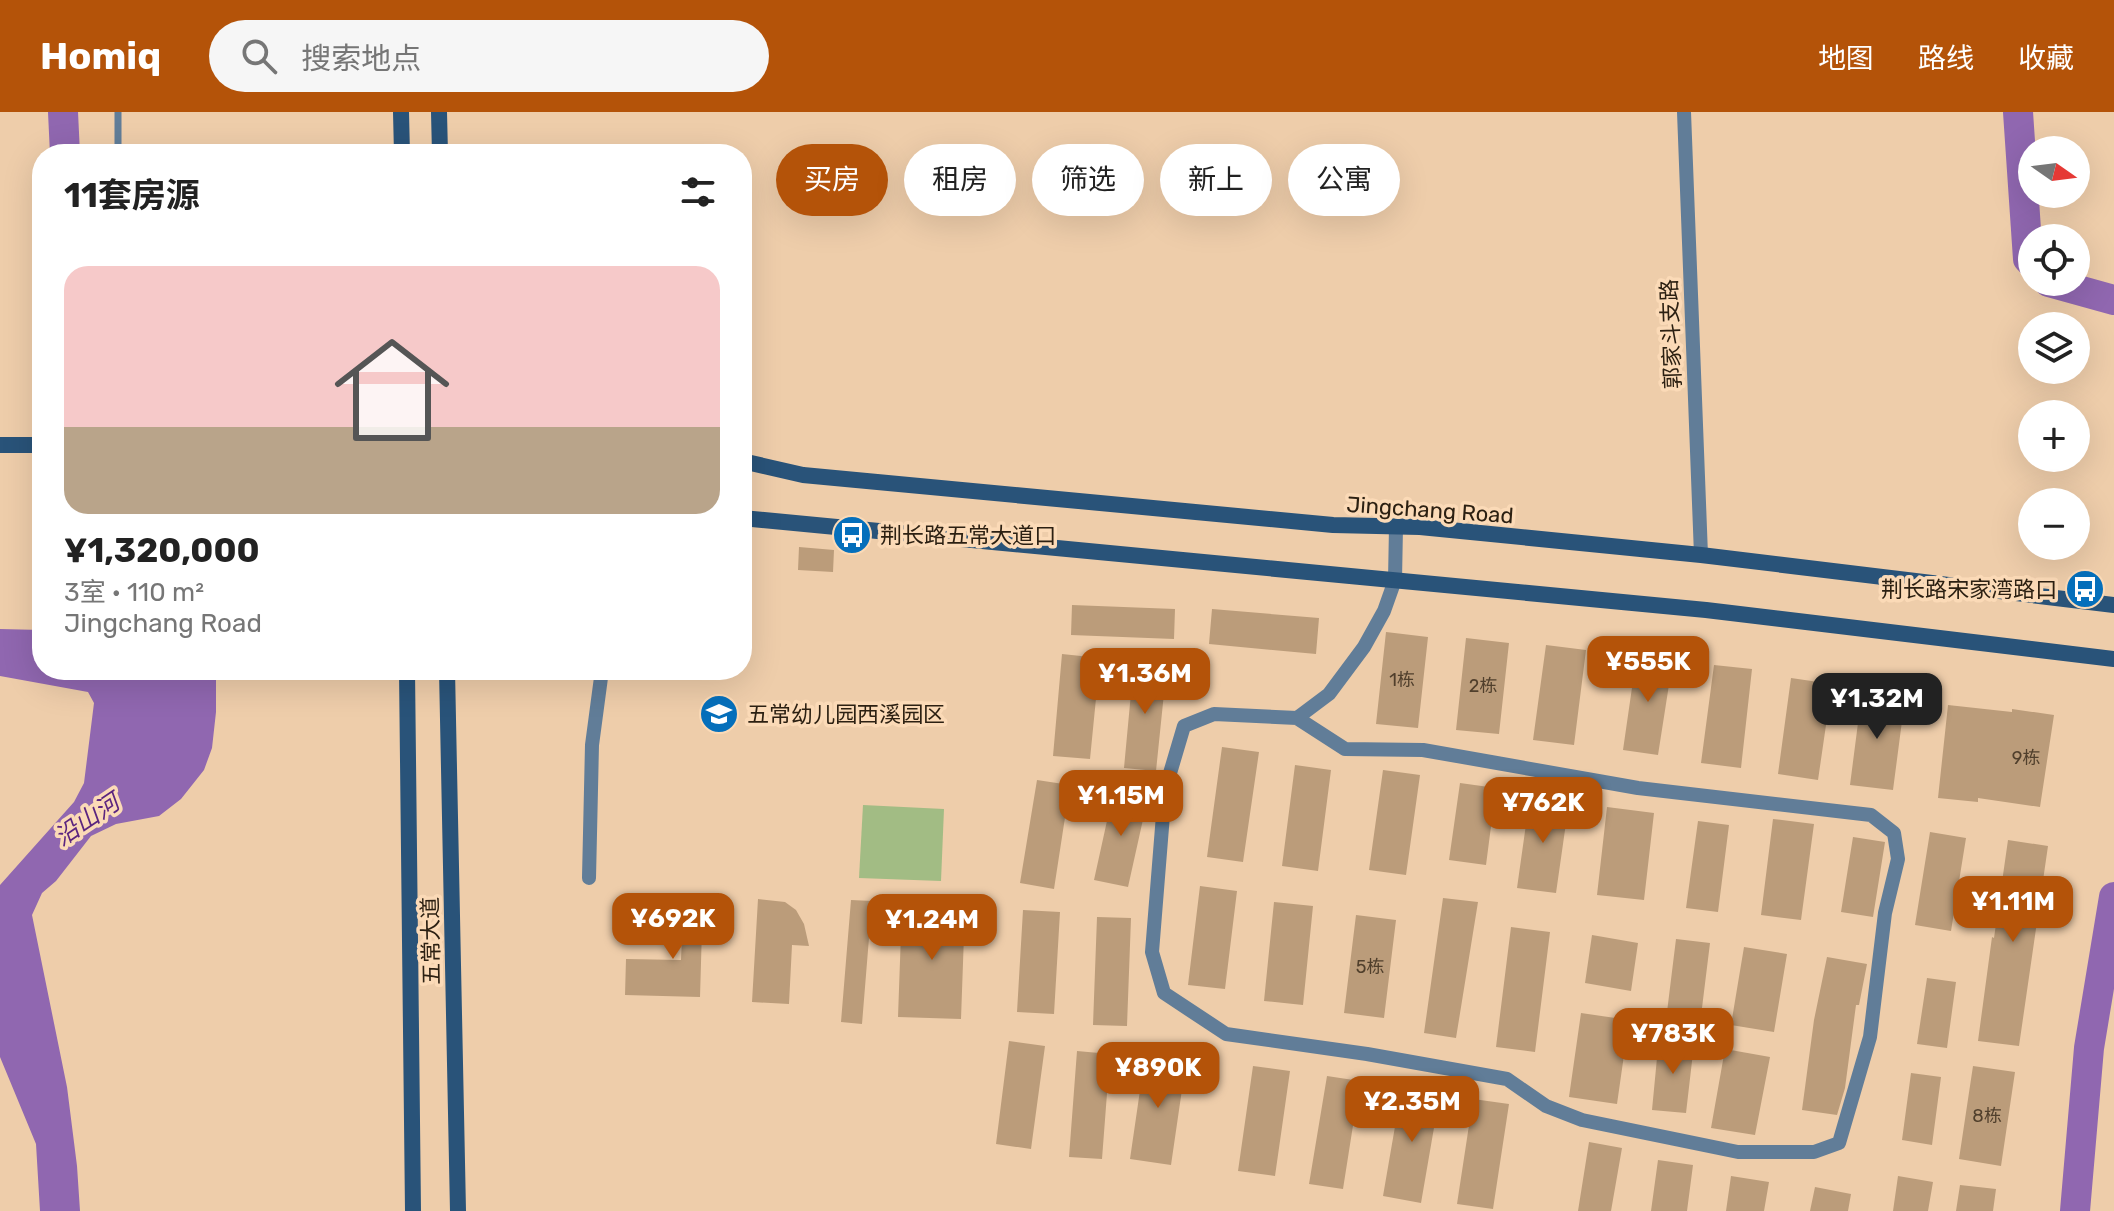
<!DOCTYPE html>
<html lang="zh">
<head>
<meta charset="utf-8">
<style>
  :root { --surface:#fff; --page:#f6f6f6; --text:#222; --muted:#767676; --line:#e0e0e0; --accent:#b45309 }
  body { margin:0; font-family:Rubik,"Noto Sans SC",sans-serif; background:var(--page); color:var(--text); height:100vh; display:flex; flex-direction:column; font-size:30px; white-space:nowrap }
  * { box-sizing:border-box; margin:0 }
  p { font-size:26px; color:var(--muted) }
  .icon { flex:none; width:44px; height:44px; fill:none; stroke:currentColor; stroke-width:2; stroke-linecap:round; stroke-linejoin:round }
  .map { position:relative; flex:1; overflow:hidden }
  .details { position:absolute; left:32px; top:32px; width:720px; height:536px; display:flex; flex-direction:column; background:var(--surface); border-radius:32px; box-shadow:0 8px 32px #0002 }
  .details>* { flex:none }
  .hud { position:absolute; left:776px; top:32px; width:760px; height:72px; display:flex; gap:16px }
  .needle { width:52px; rotate:104deg }
  .buttons { position:absolute; left:2018px; top:24px; display:grid; gap:16px }
  .buttons a { display:grid; place-items:center; width:72px; height:72px; border-radius:50%; background:var(--surface); box-shadow:0 8px 32px #0002; font-size:40px }
  .price { position:absolute; translate:-50% -68px; padding:0 18px; border-radius:16px; background:var(--accent); color:#fff; font-size:26px; line-height:52px; filter:drop-shadow(0 2px 4px #0008) }
  .price::after { content:''; position:absolute; left:50%; top:48px; width:24px; height:18px; margin-left:-12px; background:inherit; clip-path:polygon(0 0,100% 0,50% 100%) }
  .price.active { background:#222; color:#fff }
  ul { padding:0; list-style:none }
  li { display:grid; align-content:center; gap:16px; height:424px; padding:0 32px }
  li+li { border-top:2px solid var(--line) }
  li span { display:grid; place-items:center; height:248px; border-radius:24px; color:#555 }
  li>.icon { margin-inline-start:auto }
  span .icon { width:144px; height:144px; fill:#fffc; stroke-width:1 }
  li b { font-size:34px }
  h2 { display:flex; justify-content:space-between; align-items:center; height:96px; padding:0 32px; font-size:34px }
  .pill { padding:0 28px; border-radius:36px; background:var(--surface); box-shadow:0 8px 32px #0002; font-size:28px; line-height:72px }
  .pill.active { background:var(--accent); color:#fff }
  header { display:flex; align-items:center; gap:48px; box-sizing:border-box; height:112px; padding:0 40px; background:var(--accent); color:#fff }
  header strong { font-size:38px }
  nav { display:flex; gap:44px; margin-inline-start:auto; font-size:28px }
  .search { width:560px; height:72px; background:var(--page); display:flex; align-items:center; gap:20px; box-sizing:border-box; padding:0 28px; border-radius:44px; color:var(--muted); font-size:30px }
  .map>svg:first-child { display:block }
</style>
</head>
<body>
<header>
<strong>Homiq</strong>
<div class="search"><svg class="icon" aria-label="search" viewBox="0 0 24 24"><circle cx="10" cy="10" r="6"/><path d="M15 15l6 6"/></svg>搜索地点</div>
<nav><a>地图</a><a>路线</a><a>收藏</a></nav>
</header>
<div class="map">
<svg width="2114" height="1099" viewBox="0 0 2114 1099">
  <rect width="100%" height="100%" fill="#eecdaa"/>
  <!-- green -->
  <path fill="#a2bc84" d="M 863,693 L 944,697 L 941,769 L 859,766 Z"/>
  <!-- water -->
  <path fill="#9067b0" d="M 0,517 L 42,518 L 42,558 L 216,559 L 216,600 L 212,636 L 204,658 L 181,687 L 159,704 L 116,712 L 91,724 L 56,769 L 42,781 L 32,803 L 67,975 L 77,1054 L 80,1099 L 40,1099 L 36,1032 L 0,945 L 0,773 L 74,690 L 84,671 L 94,591 L 88,580 L 0,564 Z"/>
  <g fill="none" stroke-linecap="round" stroke-linejoin="round">
    <!-- river -->
    <path stroke="#9067b0" stroke-width="30" d="M 63,0 L 65,42
      M 2018,0 L 2028,147 L 2032,151
      M 2049,170 L 2114,188
      M 2075,1099 L 2089,936 L 2114,785"/>
  </g>
  <!-- building -->
  <path fill="#bb9c7a" d="M 799,435 L 834,438 L 833,460 L 798,458 Z
    M 1072,493 L 1175,497 L 1174,527 L 1071,523 Z
    M 1212,497 L 1319,506 L 1316,542 L 1209,532 Z
    M 1386,520 L 1428,525 L 1418,616 L 1376,612 Z
    M 1466,526 L 1509,531 L 1499,622 L 1456,618 Z
    M 1546,533 L 1586,538 L 1574,633 L 1533,628 Z
    M 1637,541 L 1673,547 L 1658,643 L 1623,638 Z
    M 1062,542 L 1100,546 L 1090,647 L 1053,644 Z
    M 1134,549 L 1167,552 L 1156,659 L 1124,656 Z
    M 1714,553 L 1752,557 L 1741,656 L 1701,651 Z
    M 1791,566 L 1832,572 L 1818,668 L 1778,662 Z
    M 1862,580 L 1905,586 L 1893,678 L 1850,673 Z
    M 1948,593 L 2012,600 L 2012,597 L 2054,603 L 2040,695 L 1978,686 L 1978,690 L 1938,686 Z
    M 1222,635 L 1259,640 L 1243,750 L 1207,745 Z
    M 1295,653 L 1331,658 L 1318,759 L 1282,754 Z
    M 1383,658 L 1420,663 L 1406,763 L 1369,758 Z
    M 1037,668 L 1070,673 L 1054,777 L 1020,771 Z
    M 1460,671 L 1496,676 L 1486,753 L 1449,748 Z
    M 1114,677 L 1148,685 L 1128,775 L 1094,768 Z
    M 1530,684 L 1569,690 L 1556,781 L 1517,776 Z
    M 1607,695 L 1654,701 L 1644,788 L 1597,783 Z
    M 1773,707 L 1814,712 L 1801,808 L 1761,803 Z
    M 1698,709 L 1729,713 L 1718,800 L 1686,796 Z
    M 1930,720 L 1966,726 L 1951,819 L 1915,813 Z
    M 1853,725 L 1885,730 L 1873,805 L 1841,800 Z
    M 2008,728 L 2048,734 L 2019,934 L 1978,929 L 1992,825 L 1994,826 Z
    M 1200,774 L 1237,779 L 1225,877 L 1188,873 Z
    M 684,781 L 703,782 L 700,885 L 625,883 L 626,847 L 681,848 Z
    M 1443,786 L 1478,790 L 1456,926 L 1424,921 Z
    M 758,787 L 785,790 L 796,798 L 804,812 L 809,834 L 792,833 L 789,892 L 752,890 Z
    M 851,788 L 872,789 L 862,912 L 841,910 Z
    M 1274,790 L 1313,794 L 1303,893 L 1264,889 Z
    M 902,793 L 965,795 L 961,907 L 898,905 Z
    M 1023,798 L 1060,800 L 1054,902 L 1017,900 Z
    M 1356,803 L 1396,808 L 1384,906 L 1344,901 Z
    M 1097,805 L 1131,806 L 1127,914 L 1093,913 Z
    M 1511,815 L 1550,820 L 1535,940 L 1496,935 Z
    M 1592,823 L 1638,831 L 1631,879 L 1585,871 Z
    M 1676,827 L 1710,831 L 1701,904 L 1667,900 Z
    M 1744,835 L 1787,842 L 1774,920 L 1731,913 Z
    M 1827,845 L 1867,852 L 1859,893 L 1856,893 L 1845,976 L 1837,1003 L 1802,998 L 1814,908 Z
    M 1927,866 L 1956,870 L 1947,936 L 1917,932 Z
    M 1581,901 L 1629,908 L 1617,992 L 1569,985 Z
    M 1659,925 L 1694,932 L 1686,1001 L 1652,998 Z
    M 1009,929 L 1045,934 L 1031,1037 L 996,1032 Z
    M 1725,937 L 1770,945 L 1755,1023 L 1711,1016 Z
    M 1077,939 L 1110,942 L 1102,1047 L 1069,1045 Z
    M 1145,944 L 1186,950 L 1171,1053 L 1130,1047 Z
    M 1253,954 L 1290,959 L 1275,1064 L 1238,1059 Z
    M 1973,954 L 2015,960 L 2001,1054 L 1959,1047 Z
    M 1911,961 L 1941,965 L 1932,1033 L 1902,1028 Z
    M 1327,964 L 1360,969 L 1343,1077 L 1309,1072 Z
    M 1402,974 L 1440,981 L 1421,1091 L 1383,1084 Z
    M 1473,987 L 1509,992 L 1493,1097 L 1457,1092 Z
    M 1589,1030 L 1622,1036 L 1611,1099 L 1578,1099 Z
    M 1658,1048 L 1693,1053 L 1687,1099 L 1651,1099 Z
    M 1731,1064 L 1769,1070 L 1764,1099 L 1726,1099 Z
    M 1898,1064 L 1933,1070 L 1928,1099 L 1893,1099 Z
    M 1960,1073 L 1996,1077 L 1993,1099 L 1956,1099 Z
    M 1815,1075 L 1851,1082 L 1848,1099 L 1810,1099 Z"/>
  <g fill="none" stroke-linecap="round" stroke-linejoin="round">
    <!-- service -->
    <path stroke="#617d98" stroke-width="7" d="M 118,0 L 118,42"/>
    <!-- minor -->
    <path stroke="#617d98" stroke-width="14" d="M 1684,0 L 1701,443
      M 1297,606 L 1345,637 L 1423,638 L 1638,676 L 1871,703 L 1894,721 L 1898,747 L 1885,801 L 1870,925 L 1839,1031 L 1814,1040 L 1738,1040 L 1582,1008 L 1546,994 L 1507,967 L 1367,942 L 1226,922 L 1164,881 L 1152,840 L 1165,678 L 1184,614 L 1214,602 L 1297,606 L 1329,582 L 1364,535 L 1384,499 L 1395,468 L 1396,415
      M 589,766 L 592,633 L 602,558"/>
    <!-- secondary -->
    <path stroke="#295379" stroke-width="16" d="M 401,0 L 402,42
      M 439,0 L 440,42
      M 0,333 L 42,333
      M 742,349 L 803,363 L 1333,413 L 1420,415 L 1701,443 L 2114,493
      M 742,406 L 1706,498 L 2114,547
      M 407,558 L 413,1099
      M 447,558 L 458,1099"/>
  </g>
  <!-- icons -->
  <defs>
    <g id="bus-disc" transform="scale(2)"><circle r="9.5" fill="#056fbb" stroke="#fbdab7"/><path d="M-5-6H5V4H4V6H2V4H-2V6H-4V4H-5ZM-3.5-4V0h7V-4ZM-3.5 1.2v1.5H-2V1.2ZM2 1.2v1.5H3.5V1.2Z" fill="#fff"/></g>
    <g id="school-disc" transform="scale(2)"><circle r="9.5" fill="#056fbb" stroke="#fbdab7"/><path d="M0-5L7-2L0 1L-7-2ZM-4 1L0 2.5L4 1V4Q0 6-4 4Z" fill="#fff"/></g>
  </defs>
  <g fill-rule="evenodd">
    <use href="#bus-disc" x="852" y="423"/>
    <use href="#bus-disc" x="2085" y="477"/>
    <use href="#school-disc" x="719" y="602"/>
  </g>
  <g text-anchor="middle" dominant-baseline="central" stroke-width="7" stroke-linejoin="round" paint-order="stroke">
    <!-- number labels -->
    <g font-size="18" fill="#503f2c">
      <text x="1402" y="568">1栋</text>
      <text x="1483" y="574">2栋</text>
      <text x="2026" y="646">9栋</text>
      <text x="1370" y="855">5栋</text>
      <text x="1987" y="1004">8栋</text>
    </g>
    <!-- street labels -->
    <g font-size="22" fill="#2c2012" stroke="#fbdab7">
      <text transform="translate(1671 222) rotate(-92)">郭家斗支路</text>
      <text transform="translate(1430 398) rotate(4)">Jingchang Road</text>
      <text transform="translate(431 829) rotate(-91)">五常大道</text>
    </g>
    <!-- poi labels -->
    <g font-size="22" fill="#2c2012" stroke="#fbdab7" text-anchor="start">
      <text x="880" y="423">荆长路五常大道口</text>
      <text x="2057" y="477" text-anchor="end">荆长路宋家湾路口</text>
      <text x="747" y="602">五常幼儿园西溪园区</text>
    </g>
    <!-- water labels -->
    <g font-size="24" font-style="italic" fill="#5b257f" stroke="#fbdab7">
      <text transform="translate(87 708) rotate(-34)">沿山河</text>
    </g>
  </g>
</svg>
<div class="buttons">
<a><svg class="needle" viewBox="-14 -14 28 28"><path d="M0-13l5 13h-10z" fill="#e53935"/><path d="M0 13l5-13h-10z" fill="#767676"/></svg></a>
<a><svg class="icon" aria-label="locate" viewBox="0 0 24 24"><circle cx="12" cy="12" r="6"/><path d="M12 2v4M12 18v4M2 12h4M18 12h4"/></svg></a>
<a><svg class="icon" aria-label="layers" viewBox="0 0 24 24"><path d="M12 4l9 5-9 5-9-5zM3 14l9 5 9-5"/></svg></a>
<a>+</a>
<a>−</a>
</div>
<b class="price" style="left:1648px;top:592px">¥555K</b>
<b class="price" style="left:1145px;top:604px">¥1.36M</b>
<b class="price active" style="left:1877px;top:629px">¥1.32M</b>
<b class="price" style="left:1121px;top:726px">¥1.15M</b>
<b class="price" style="left:1543px;top:733px">¥762K</b>
<b class="price" style="left:2013px;top:832px">¥1.11M</b>
<b class="price" style="left:673px;top:849px">¥692K</b>
<b class="price" style="left:932px;top:850px">¥1.24M</b>
<b class="price" style="left:1673px;top:964px">¥783K</b>
<b class="price" style="left:1158px;top:998px">¥890K</b>
<b class="price" style="left:1412px;top:1032px">¥2.35M</b>
<div class="hud">
<a class="pill active">买房</a>
<a class="pill">租房</a>
<a class="pill">筛选</a>
<a class="pill">新上</a>
<a class="pill">公寓</a>
</div>
<section class="details">
<h2>11套房源<svg class="icon" aria-label="filters" viewBox="0 0 24 24"><path d="M4 7h16M4 17h16"/><circle cx="9" cy="7" r="2"/><circle cx="15" cy="17" r="2"/></svg></h2>
<ul>
<li><span style="background:linear-gradient(#f6c9c9 65%,#b9a48a 0)"><svg class="icon" aria-label="home" viewBox="0 0 24 24"><path d="M3 11l9-7 9 7M6 9v11h12V9"/></svg></span><div><b>¥1,320,000</b><p>3室 · 110 m²</p><p>Jingchang Road</p></div></li>
</ul>
</section>
</div>
</body>
</html>
